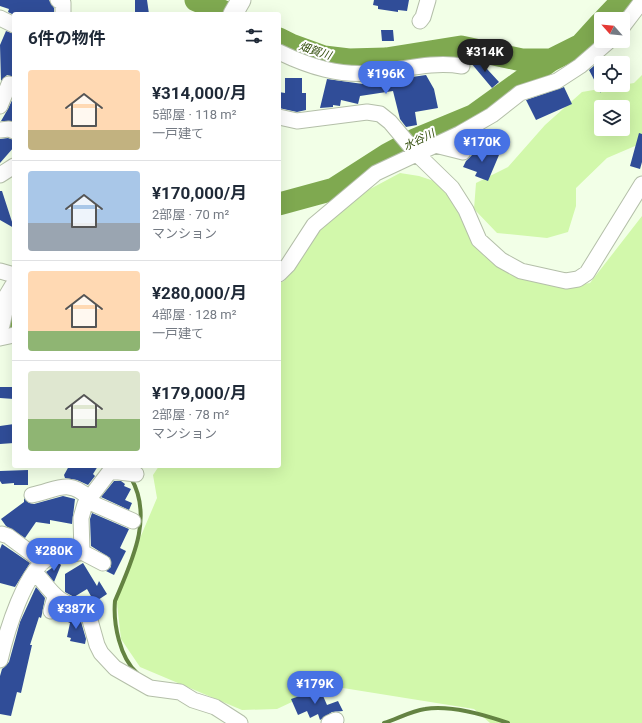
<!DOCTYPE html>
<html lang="ja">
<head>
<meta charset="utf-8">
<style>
  :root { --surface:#fff; --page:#f2f2f3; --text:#1f2937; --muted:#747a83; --line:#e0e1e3; --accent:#4772e4 }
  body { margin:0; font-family:Roboto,"Noto Sans JP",sans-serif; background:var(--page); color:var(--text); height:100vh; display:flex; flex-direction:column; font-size:15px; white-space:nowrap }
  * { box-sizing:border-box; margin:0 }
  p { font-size:13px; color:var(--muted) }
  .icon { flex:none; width:22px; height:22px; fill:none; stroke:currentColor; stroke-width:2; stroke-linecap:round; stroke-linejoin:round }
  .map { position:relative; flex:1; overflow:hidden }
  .side { position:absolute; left:12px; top:12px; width:269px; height:456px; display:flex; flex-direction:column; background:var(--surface); border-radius:4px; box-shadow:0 4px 16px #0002 }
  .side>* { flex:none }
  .needle { width:26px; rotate:297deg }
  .controls { position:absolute; left:594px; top:12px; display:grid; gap:8px }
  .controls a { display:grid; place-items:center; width:36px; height:36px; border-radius:4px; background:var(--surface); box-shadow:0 4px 16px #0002; font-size:20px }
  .price { position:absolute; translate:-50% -34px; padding:0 9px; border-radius:14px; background:var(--accent); color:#fff; font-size:13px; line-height:26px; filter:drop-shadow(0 1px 2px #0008) }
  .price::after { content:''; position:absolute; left:50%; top:24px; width:12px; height:9px; margin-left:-6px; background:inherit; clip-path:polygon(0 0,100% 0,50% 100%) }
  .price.active { background:#222; color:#fff }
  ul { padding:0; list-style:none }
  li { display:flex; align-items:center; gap:12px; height:100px; padding:0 16px }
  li+li { border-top:1px solid var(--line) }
  li span { display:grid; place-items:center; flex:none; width:112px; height:80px; border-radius:4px; color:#555 }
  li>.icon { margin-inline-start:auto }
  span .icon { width:48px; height:48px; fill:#fffc; stroke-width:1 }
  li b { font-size:17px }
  h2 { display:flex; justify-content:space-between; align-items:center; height:48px; padding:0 16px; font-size:17px }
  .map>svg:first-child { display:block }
</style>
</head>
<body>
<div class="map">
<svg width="642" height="723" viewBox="0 0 642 723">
  <rect width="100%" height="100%" fill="#f2ffe7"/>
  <!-- green -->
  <path fill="#d2f8ab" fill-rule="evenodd" d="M 642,75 L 642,143 L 607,158 L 576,188 L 576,206 L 568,232 L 547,238 L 497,233 L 474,209 L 476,183 L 508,167 L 545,125 L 582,92 L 634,83 ZM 601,107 L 623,107 L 623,129 L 601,129 Z
    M 400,173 L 419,176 L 437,182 L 450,195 L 462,221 L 484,256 L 517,278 L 525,277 L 564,287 L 590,283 L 642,216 L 642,723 L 490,723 L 474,709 L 343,688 L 313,692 L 277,709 L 242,710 L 140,667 L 121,639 L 116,595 L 157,498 L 153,475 L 159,466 L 279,466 L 279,283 L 284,281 L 309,244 L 316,226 L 357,196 Z"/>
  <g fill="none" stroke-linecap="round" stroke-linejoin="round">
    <!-- stream -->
    <path stroke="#648342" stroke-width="4" d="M 131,478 C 154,518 131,563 115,601 C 113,624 120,658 137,673
      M 384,723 C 397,719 411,711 425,709 C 449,705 485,715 508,723"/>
    <!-- river -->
    <path stroke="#7fa950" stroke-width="23" d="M 196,0 L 229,14
      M 605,19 L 623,0
      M 279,39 L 291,45 L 324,57 L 349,60 L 386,59 L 461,47 L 522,60 L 551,60
      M 279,204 L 334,189 L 387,155 L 415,140 L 473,116 L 551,60 L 581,45 L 601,23
      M 0,326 L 14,322"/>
  </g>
  <!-- building -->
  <path fill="#304d98" d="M 0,0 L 49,0 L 54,8 L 54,14 L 14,15 L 8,12 L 9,9 L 0,6 Z
    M 135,0 L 147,0 L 149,14 L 135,14 Z
    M 374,0 L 409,0 L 407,11 L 398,10 L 398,12 L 378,9 L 378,6 L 373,5 Z
    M 381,30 L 393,30 L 394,41 L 382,41 Z
    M 6,31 L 14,34 L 14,77 L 7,75 L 1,81 L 0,45 Z
    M 477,58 L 499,82 L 492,88 L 471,63 Z
    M 601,60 L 601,93 L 589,70 Z
    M 426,75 L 434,89 L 438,108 L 415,112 L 417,125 L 406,127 L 400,119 L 393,91 L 360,96 L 358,104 L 341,100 L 340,106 L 333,105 L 333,107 L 320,108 L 327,79 L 363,84 Z
    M 285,78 L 302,78 L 302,93 L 306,93 L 306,110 L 297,112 L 279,108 L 279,92 L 285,93 Z
    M 564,87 L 572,104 L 536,120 L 526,100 Z
    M 14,96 L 14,121 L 1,121 L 8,109 Z
    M 639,133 L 642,134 L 642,162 L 640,169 L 630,166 Z
    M 8,138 L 14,140 L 14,147 L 0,163 L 0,139 Z
    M 477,147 L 499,155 L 488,181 L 475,176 L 477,172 L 463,167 L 466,161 L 472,155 L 471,148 L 476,150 Z
    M 0,191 L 2,191 L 14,228 L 0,220 Z
    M 0,387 L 14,387 L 14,399 L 0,398 Z
    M 14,424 L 14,443 L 0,444 L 0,426 Z
    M 69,466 L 98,466 L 93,474 L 95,476 L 88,485 L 77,480 L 65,478 L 64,475 Z
    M 28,470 L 28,485 L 14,485 L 14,483 L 2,484 L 0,481 L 0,471 Z
    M 114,481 L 121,481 L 125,484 L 124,486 L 131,489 L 125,500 L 132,503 L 129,510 L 101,497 Z
    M 63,496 L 75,499 L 72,524 L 50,520 L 50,524 L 36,522 L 25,538 L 6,526 L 1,519 L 24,502 L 24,498 L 29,503 L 34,504 Z
    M 92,513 L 129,529 L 120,548 L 126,551 L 114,575 L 106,571 L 111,567 L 110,558 L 91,546 L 90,519 Z
    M 2,544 L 30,563 L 15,587 L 0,583 L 0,549 Z
    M 59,563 L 61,565 L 54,582 L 46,572 Z
    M 83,563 L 97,586 L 99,581 L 107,594 L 92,604 L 89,602 L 92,598 L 87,589 L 74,597 L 65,592 L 65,574 Z
    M 36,587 L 45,598 L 42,614 L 41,618 L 39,617 L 30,645 L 32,645 L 21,693 L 17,692 L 11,716 L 0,714 L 0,676 L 2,669 L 9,662 L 20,622 Z
    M 69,614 L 80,618 L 86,639 L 85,644 L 70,641 L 71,638 L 67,637 L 70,623 L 68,622 Z
    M 320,689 L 327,705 L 338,701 L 343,711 L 332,712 L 320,720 L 318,714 L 310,718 L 307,711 L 298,715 L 291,699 Z"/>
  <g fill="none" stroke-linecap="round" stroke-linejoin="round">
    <!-- minor casing -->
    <g stroke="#b4bfa9" stroke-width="17">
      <path id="minor" d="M 58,0 L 63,3 L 63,14
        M 0,18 L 14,25
        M 420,21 L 423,17 L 428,0
        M 623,26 L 642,1
        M 279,52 C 310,67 339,76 373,73 C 403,70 432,61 462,66
        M 0,106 L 9,84
        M 279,117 L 297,121 L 367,112 L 380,114 L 390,122 L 417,154 L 452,188 L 466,210 L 479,240 L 501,260 L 521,271 L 566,281 L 578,279 L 587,273 L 642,184
        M 0,130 L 9,129 L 14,131
        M 435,145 L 463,152
        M 0,175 L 14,166
        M 0,271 L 14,275
        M 279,274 L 288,265 L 314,225 L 376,173 L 459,134 L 492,115 L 520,93 L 557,81 L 580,66 L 609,41
        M 0,338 L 14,335
        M 110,471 L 136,474
        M 32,495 C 57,490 68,478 89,498
        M 87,501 L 133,521
        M 2,534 L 8,536 L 43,562
        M 82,552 L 103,563
        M 35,572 C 55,596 55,601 86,610 L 88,613 L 97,645 L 101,653 L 115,668 L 150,688 L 180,692 L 193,700 L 215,707 L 240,723
        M 51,611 L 55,597
        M 0,660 C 6,634 25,567 52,556 C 61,552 73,556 82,552 L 81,518 L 85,504 L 114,466
        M 329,723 L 336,720"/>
    </g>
    <!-- major casing -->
    <g stroke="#b4bfa9" stroke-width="21">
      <path id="major" d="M 233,14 L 241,0
        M 0,325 L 5,302 L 14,287"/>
    </g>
    <!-- minor -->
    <use href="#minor" stroke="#fff" stroke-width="15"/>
    <!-- major -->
    <use href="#major" stroke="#fff" stroke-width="19"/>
  </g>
  <g text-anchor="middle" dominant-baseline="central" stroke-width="4" stroke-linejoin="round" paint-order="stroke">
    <!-- water labels -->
    <g font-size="11" font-style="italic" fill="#304b08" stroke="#fff">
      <text transform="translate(315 51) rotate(18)">畑賀川</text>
      <text transform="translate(419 140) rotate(-26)">水谷川</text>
    </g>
  </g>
</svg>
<div class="controls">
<a><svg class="needle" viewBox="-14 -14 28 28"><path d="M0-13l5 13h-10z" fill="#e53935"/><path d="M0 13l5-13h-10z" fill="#747a83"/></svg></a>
<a><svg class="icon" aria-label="locate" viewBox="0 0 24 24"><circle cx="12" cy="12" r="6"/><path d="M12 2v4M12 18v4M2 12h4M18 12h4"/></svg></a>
<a><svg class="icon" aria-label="layers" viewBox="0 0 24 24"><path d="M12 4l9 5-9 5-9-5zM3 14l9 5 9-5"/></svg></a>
</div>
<b class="price active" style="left:485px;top:73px">¥314K</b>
<b class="price" style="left:386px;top:95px">¥196K</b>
<b class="price" style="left:482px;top:163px">¥170K</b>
<b class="price" style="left:54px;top:572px">¥280K</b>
<b class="price" style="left:76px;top:630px">¥387K</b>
<b class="price" style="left:315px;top:705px">¥179K</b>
<section class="side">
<h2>6件の物件<svg class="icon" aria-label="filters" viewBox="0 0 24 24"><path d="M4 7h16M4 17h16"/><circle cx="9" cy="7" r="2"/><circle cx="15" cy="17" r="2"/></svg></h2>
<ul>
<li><span style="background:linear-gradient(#ffd9b3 75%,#c2b280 0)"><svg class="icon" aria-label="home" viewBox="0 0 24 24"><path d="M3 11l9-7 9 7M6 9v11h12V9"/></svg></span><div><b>¥314,000/月</b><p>5部屋 · 118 m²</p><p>一戸建て</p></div></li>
<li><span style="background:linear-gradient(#a9c7e8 65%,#9aa5b1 0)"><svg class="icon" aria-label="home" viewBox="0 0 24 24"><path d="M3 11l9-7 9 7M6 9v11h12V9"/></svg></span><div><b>¥170,000/月</b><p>2部屋 · 70 m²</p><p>マンション</p></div></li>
<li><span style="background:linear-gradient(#ffd9b3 75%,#8fb573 0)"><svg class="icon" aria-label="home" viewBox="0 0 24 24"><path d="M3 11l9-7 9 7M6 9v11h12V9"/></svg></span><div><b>¥280,000/月</b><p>4部屋 · 128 m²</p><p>一戸建て</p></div></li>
<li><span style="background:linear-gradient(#dfe7d0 60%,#8fb573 0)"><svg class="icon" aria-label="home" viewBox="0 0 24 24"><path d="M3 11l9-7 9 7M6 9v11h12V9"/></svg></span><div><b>¥179,000/月</b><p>2部屋 · 78 m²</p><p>マンション</p></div></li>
</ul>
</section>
</div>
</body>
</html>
